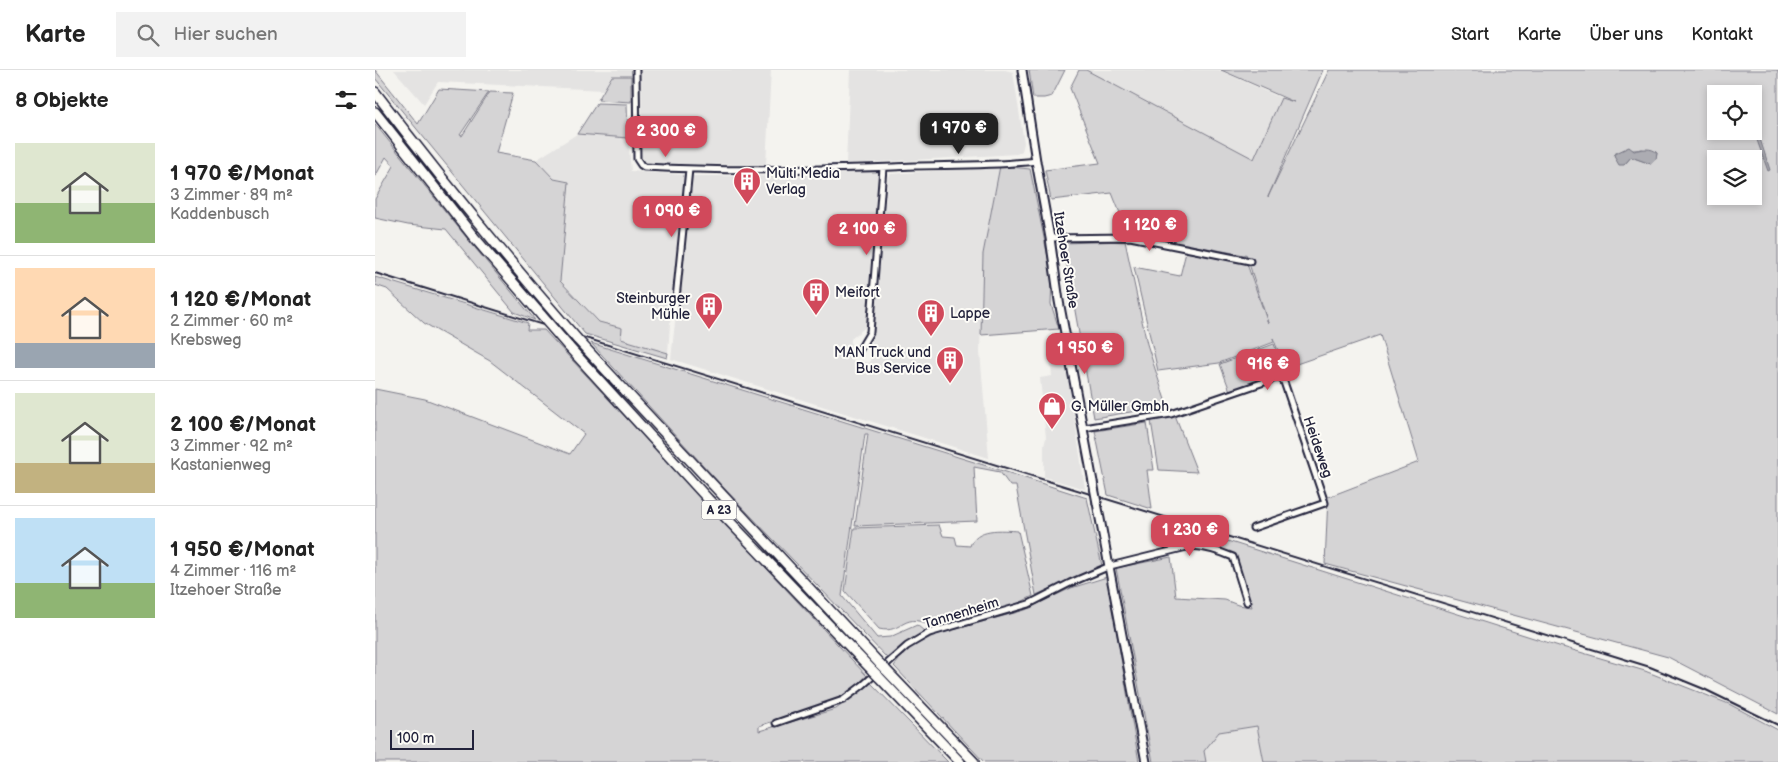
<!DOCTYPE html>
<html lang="de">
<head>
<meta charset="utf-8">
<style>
  :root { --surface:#fff; --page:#f2f2f2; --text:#222; --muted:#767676; --line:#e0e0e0; --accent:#d1495b }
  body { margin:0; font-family:"Balsamiq Sans",sans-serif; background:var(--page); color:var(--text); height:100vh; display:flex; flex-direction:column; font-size:19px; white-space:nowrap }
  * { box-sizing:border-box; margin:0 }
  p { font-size:16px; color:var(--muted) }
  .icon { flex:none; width:28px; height:28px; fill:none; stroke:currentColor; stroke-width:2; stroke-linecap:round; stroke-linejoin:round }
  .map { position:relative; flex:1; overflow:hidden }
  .panel { display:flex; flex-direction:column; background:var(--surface); width:375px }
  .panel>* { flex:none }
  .controls { position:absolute; left:1332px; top:15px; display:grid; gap:10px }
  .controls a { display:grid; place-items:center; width:55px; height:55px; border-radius:0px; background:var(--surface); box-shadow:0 2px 8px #0003; font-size:25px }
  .scale { position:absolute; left:15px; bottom:12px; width:84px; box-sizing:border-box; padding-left:5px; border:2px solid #22223b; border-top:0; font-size:14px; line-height:18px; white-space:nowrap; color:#22223b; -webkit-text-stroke:4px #fdfcf7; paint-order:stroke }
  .price { position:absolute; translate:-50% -42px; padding:0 11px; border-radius:10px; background:var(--accent); color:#fff; font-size:16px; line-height:32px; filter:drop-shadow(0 1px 2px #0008) }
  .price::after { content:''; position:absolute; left:50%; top:30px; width:15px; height:11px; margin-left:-8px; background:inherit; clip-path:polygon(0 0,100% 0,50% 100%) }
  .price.current { background:#222; color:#fff }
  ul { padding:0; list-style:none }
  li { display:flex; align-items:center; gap:15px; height:125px; padding:0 15px }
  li+li { border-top:1px solid var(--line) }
  li span { display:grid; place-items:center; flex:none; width:140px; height:100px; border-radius:0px; color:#555 }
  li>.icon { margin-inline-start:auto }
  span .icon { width:60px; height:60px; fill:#fffc; stroke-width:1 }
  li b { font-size:21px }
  h2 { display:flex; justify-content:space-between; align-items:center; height:60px; padding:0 15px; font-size:21px }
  header { display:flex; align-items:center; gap:30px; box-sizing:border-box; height:70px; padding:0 25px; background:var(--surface); border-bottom:1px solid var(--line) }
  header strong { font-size:24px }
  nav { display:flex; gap:28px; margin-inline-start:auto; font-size:18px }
  .search { width:350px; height:45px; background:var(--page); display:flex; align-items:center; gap:12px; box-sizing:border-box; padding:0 18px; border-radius:0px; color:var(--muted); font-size:19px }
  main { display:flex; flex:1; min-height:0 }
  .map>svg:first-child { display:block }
</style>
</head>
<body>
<header>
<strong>Karte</strong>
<div class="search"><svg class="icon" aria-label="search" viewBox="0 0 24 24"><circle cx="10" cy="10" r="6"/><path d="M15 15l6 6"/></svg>Hier suchen</div>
<nav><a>Start</a><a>Karte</a><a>Über uns</a><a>Kontakt</a></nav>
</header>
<main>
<section class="panel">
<h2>8 Objekte<svg class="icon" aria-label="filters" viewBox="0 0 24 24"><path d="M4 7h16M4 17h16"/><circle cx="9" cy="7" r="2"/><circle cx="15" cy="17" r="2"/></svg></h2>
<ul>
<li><span style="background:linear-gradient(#dfe7d0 60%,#8fb573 0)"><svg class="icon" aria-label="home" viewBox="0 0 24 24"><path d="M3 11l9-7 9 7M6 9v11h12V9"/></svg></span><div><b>1 970 €/Monat</b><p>3 Zimmer · 89 m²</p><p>Kaddenbusch</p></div></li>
<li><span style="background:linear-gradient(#ffd9b3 75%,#9aa5b1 0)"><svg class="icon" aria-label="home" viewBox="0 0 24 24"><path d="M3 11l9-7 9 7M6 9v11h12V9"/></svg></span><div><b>1 120 €/Monat</b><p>2 Zimmer · 60 m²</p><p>Krebsweg</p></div></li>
<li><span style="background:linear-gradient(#dfe7d0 70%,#c2b280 0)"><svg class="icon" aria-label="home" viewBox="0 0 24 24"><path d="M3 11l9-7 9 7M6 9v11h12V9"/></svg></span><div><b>2 100 €/Monat</b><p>3 Zimmer · 92 m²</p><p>Kastanienweg</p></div></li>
<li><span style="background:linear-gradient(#bfe0f5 65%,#8fb573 0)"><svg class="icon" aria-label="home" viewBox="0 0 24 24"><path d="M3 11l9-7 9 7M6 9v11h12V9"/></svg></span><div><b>1 950 €/Monat</b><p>4 Zimmer · 116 m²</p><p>Itzehoer Straße</p></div></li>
</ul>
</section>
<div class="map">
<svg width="1403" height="692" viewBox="0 0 1403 692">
  <rect width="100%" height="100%" fill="#f4f3ef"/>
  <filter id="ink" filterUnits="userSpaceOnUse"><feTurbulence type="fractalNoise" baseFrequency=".02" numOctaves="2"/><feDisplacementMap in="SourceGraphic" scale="10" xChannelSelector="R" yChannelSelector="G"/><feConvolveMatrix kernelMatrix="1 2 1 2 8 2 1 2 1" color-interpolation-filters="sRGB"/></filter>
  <g filter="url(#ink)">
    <!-- built -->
    <path fill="#e4e3e2" d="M 19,0 L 256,0 L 256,6 L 236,6 L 229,20 L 63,12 L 49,34 Z
      M 266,0 L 396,0 L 391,95 L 279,94 L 272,93 L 267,87 Z
      M 475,0 L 630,0 L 638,2 L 649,73 L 647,81 L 642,84 L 471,94 Z
      M 711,0 L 844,0 L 906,28 L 879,89 Z
      M 202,64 L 253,68 L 256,101 L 310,105 L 296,240 L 293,283 L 246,269 L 247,258 L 224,252 L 185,211 L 194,112 L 179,109 L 161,90 Z
      M 625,96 L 608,184 L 605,282 L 614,388 L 296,289 L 316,106 L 402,106 L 499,101 L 502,103 L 505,108 L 493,255 L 476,269 L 475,290 L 495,293 L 513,106 L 516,104 Z
      M 691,292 L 710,419 L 669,407 L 669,376 L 671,368 L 665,308 L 677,306 L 676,295 Z
      M 882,656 L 889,692 L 831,692 L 829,681 L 844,662 Z"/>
    <!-- green -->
    <path fill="#d5d4d5" stroke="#7c7b88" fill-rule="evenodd" d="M 0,0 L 43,54 L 64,19 L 114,22 L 85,65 L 87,66 L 115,22 L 138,23 L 121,83 L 161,90 L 179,109 L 194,112 L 185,211 L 224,252 L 247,258 L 246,269 L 293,283 L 292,288 L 210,264 L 0,8 Z
      M 654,0 L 690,0 L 677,26 L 669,28 L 658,28 Z
      M 704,0 L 711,0 L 879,89 L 906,28 L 919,32 L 846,0 L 948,0 L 893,127 L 954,0 L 1403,0 L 1403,644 L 1293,587 L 950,494 L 953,427 L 1044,392 L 1005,265 L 910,298 L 898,268 L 899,272 L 844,293 L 783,301 L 759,197 L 805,206 L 811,182 L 872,194 L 893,253 L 871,184 L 869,185 L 753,163 L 737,123 L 676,130 L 670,100 L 725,93 L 695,18 ZM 1341,24 L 1379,24 L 1379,61 L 1341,61 ZM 1267,79 L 1282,83 L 1281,89 L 1276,94 L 1256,87 L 1251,93 L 1240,84 C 1247,79 1258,81 1267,79 ZM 1341,89 L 1379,89 L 1379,126 L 1341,126 L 1341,105 L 1338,103 L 1339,94 L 1341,92 Z
      M 237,6 L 256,6 L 256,32 L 223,30 Z
      M 222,33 L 252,34 L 253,68 L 202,64 Z
      M 0,54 L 91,167 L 160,250 L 139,242 L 71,159 L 33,155 L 0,148 L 0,129 L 19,96 L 11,87 L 0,107 Z
      M 625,96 L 655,99 L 677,207 L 676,234 L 684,259 L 606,265 L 608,184 Z
      M 750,171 L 772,274 L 792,336 L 719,348 L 688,173 Z
      M 0,207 L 153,253 L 152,260 L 169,260 L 492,606 L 467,628 L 384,656 L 384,661 L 461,639 L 496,613 L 573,692 L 0,692 L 0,319 L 50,329 L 195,384 L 209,364 L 115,291 L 49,253 L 12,219 L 0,215 Z
      M 216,273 L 628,401 L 712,428 L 727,496 L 661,525 L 641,416 L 635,416 L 625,402 L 599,397 L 602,451 L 480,456 L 493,364 L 490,364 L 467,526 L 502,568 L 515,567 L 542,555 L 549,561 L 512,588 L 349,418 Z
      M 899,274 L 909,301 L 855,321 L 845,294 Z
      M 800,346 L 822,402 L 784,400 L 776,351 Z
      M 772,353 L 779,400 L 772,400 L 777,439 L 733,425 L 720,361 Z
      M 786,450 L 1184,576 L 1270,601 L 1354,634 L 1403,660 L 1403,692 L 889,692 L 882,656 L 844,662 L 829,681 L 831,692 L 778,692 L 741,498 L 796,487 L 801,527 L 850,530 L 863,535 L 877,537 L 860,485 L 829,474 L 804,473 Z
      M 564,455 L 568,466 L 580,467 L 582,475 L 595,476 C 601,457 626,460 643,461 L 658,526 L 640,535 L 558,558 C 529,538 528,565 504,559 L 470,521 L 479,458 Z
      M 732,507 L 764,692 L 609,692 L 519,596 L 534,578 L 560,565 L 650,540 L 696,518 Z"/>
    <!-- water -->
    <path fill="#acacb2" stroke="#757582" d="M 1385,69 L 1395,100 L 1393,101 L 1382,70 Z
      M 1254,77 L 1259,81 C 1266,79 1277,77 1282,83 L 1281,89 L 1276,94 L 1256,87 L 1249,95 L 1244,95 L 1240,88 L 1239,84 Z"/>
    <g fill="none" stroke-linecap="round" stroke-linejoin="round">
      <!-- street casing -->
      <g stroke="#22223b" stroke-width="9">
        <path id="street" d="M 261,0 L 262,89 L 266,95 L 269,97 C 359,102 449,100 539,96 C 579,95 621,96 661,91
          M 675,168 L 755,167 L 875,191
          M 300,239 L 314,99
          M 485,279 L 495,262 L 508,98
          M 709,358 L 796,344 L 901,308 L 906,308 L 909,312 L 950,433 L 878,458
          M 401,653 L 468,630 L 488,615 L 532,576 L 554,563 L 654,534 L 695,513 L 735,496 L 816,476 C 832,477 844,481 858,487 L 872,532"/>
      </g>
      <!-- secondary casing -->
      <g stroke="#22223b" stroke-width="11">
        <path id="secondary" d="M 647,0 L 661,91 L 675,168 L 684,231 L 718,412
          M 722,433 L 771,692"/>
      </g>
      <!-- highway casing -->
      <g stroke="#22223b" stroke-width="12">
        <path id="highway" d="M 0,22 C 60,101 123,178 188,253
          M 0,42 L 98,166 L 167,246
          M 202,269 L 505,594
          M 193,276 L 333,429 L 498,601
          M 510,599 L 599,692
          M 503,606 L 585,692"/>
      </g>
      <!-- street -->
      <use href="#street" stroke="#fdfcf7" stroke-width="5"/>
      <!-- secondary -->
      <use href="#secondary" stroke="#fdfcf7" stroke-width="7"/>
      <!-- highway -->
      <use href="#highway" stroke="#fdfcf7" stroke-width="9"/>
      <!-- rail -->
      <path stroke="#22223b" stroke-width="2" d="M 0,203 L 1275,597 L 1329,619 L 1403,655"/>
      <!-- secondary-bridge casing -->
      <g stroke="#22223b" stroke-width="11" stroke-linecap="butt">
        <path id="secondary-bridge" d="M 718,412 L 722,433"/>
      </g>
      <!-- highway-bridge casing -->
      <g stroke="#22223b" stroke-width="12" stroke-linecap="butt">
        <path id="highway-bridge" d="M 167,246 L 193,276
          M 188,253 L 202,269
          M 505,594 L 510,599
          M 498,601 L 503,606"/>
      </g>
      <!-- secondary-bridge -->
      <use href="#secondary-bridge" stroke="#fdfcf7" stroke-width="7"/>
      <!-- highway-bridge -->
      <use href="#highway-bridge" stroke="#fdfcf7" stroke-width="9"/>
    </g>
  </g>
  <!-- icons -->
  <defs>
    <g id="building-pin" transform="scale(1.4375)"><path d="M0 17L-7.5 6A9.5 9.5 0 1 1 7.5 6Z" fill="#d1495b" stroke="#fdfcf7"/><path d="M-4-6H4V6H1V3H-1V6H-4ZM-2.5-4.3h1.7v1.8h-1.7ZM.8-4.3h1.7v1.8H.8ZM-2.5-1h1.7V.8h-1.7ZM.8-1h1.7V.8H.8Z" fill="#fff"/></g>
    <g id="shop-pin" transform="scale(1.4375)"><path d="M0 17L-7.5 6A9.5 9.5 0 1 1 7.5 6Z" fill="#d1495b" stroke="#fdfcf7"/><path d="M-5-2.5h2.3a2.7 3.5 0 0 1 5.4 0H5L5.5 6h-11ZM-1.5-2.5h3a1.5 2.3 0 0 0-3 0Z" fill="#fff"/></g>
  </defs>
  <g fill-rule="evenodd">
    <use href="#building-pin" x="372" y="111"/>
    <use href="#building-pin" x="441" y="222"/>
    <use href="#building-pin" x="334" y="236"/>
    <use href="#building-pin" x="556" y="243"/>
    <use href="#building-pin" x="575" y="290"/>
    <use href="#shop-pin" x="677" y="336"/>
  </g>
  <g text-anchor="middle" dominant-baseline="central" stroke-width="4" stroke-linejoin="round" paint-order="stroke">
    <!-- shield labels -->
    <rect fill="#fdfcf7" stroke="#646373" stroke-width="1" x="326.5" y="430.5" width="35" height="19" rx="4"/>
    <g font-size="12" font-weight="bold" fill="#22223b">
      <text x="344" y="440">A 23</text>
    </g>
    <!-- poi labels -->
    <g font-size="14" fill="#22223b" stroke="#fdfcf7" text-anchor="start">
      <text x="391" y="103">Multi Media<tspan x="391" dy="16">Verlag</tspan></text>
      <text x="460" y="222">Meifort</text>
      <text x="315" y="228" text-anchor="end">Steinburger<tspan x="315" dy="16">Mühle</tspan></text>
      <text x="575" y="243">Lappe</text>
      <text x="556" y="282" text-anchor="end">MAN Truck und<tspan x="556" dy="16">Bus Service</tspan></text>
      <text x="696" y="336">G. Müller Gmbh</text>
    </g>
    <!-- street labels -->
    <g font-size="14" fill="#22223b" stroke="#fdfcf7">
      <text transform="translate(691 190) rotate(81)">Itzehoer Straße</text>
      <text transform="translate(943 377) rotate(71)">Heideweg</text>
      <text transform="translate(586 543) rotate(-17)">Tannenheim</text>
    </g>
  </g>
</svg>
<div class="controls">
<a><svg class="icon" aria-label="locate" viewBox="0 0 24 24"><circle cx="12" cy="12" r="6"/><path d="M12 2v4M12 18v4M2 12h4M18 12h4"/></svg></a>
<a><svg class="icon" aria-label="layers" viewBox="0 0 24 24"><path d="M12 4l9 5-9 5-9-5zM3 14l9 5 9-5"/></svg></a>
</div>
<div class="scale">100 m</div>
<b class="price current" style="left:584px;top:85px">1 970 €</b>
<b class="price" style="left:291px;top:88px">2 300 €</b>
<b class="price" style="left:297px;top:168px">1 090 €</b>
<b class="price" style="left:775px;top:182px">1 120 €</b>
<b class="price" style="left:492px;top:186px">2 100 €</b>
<b class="price" style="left:710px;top:305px">1 950 €</b>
<b class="price" style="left:893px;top:321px">916 €</b>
<b class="price" style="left:815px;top:487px">1 230 €</b>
</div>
</main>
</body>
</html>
